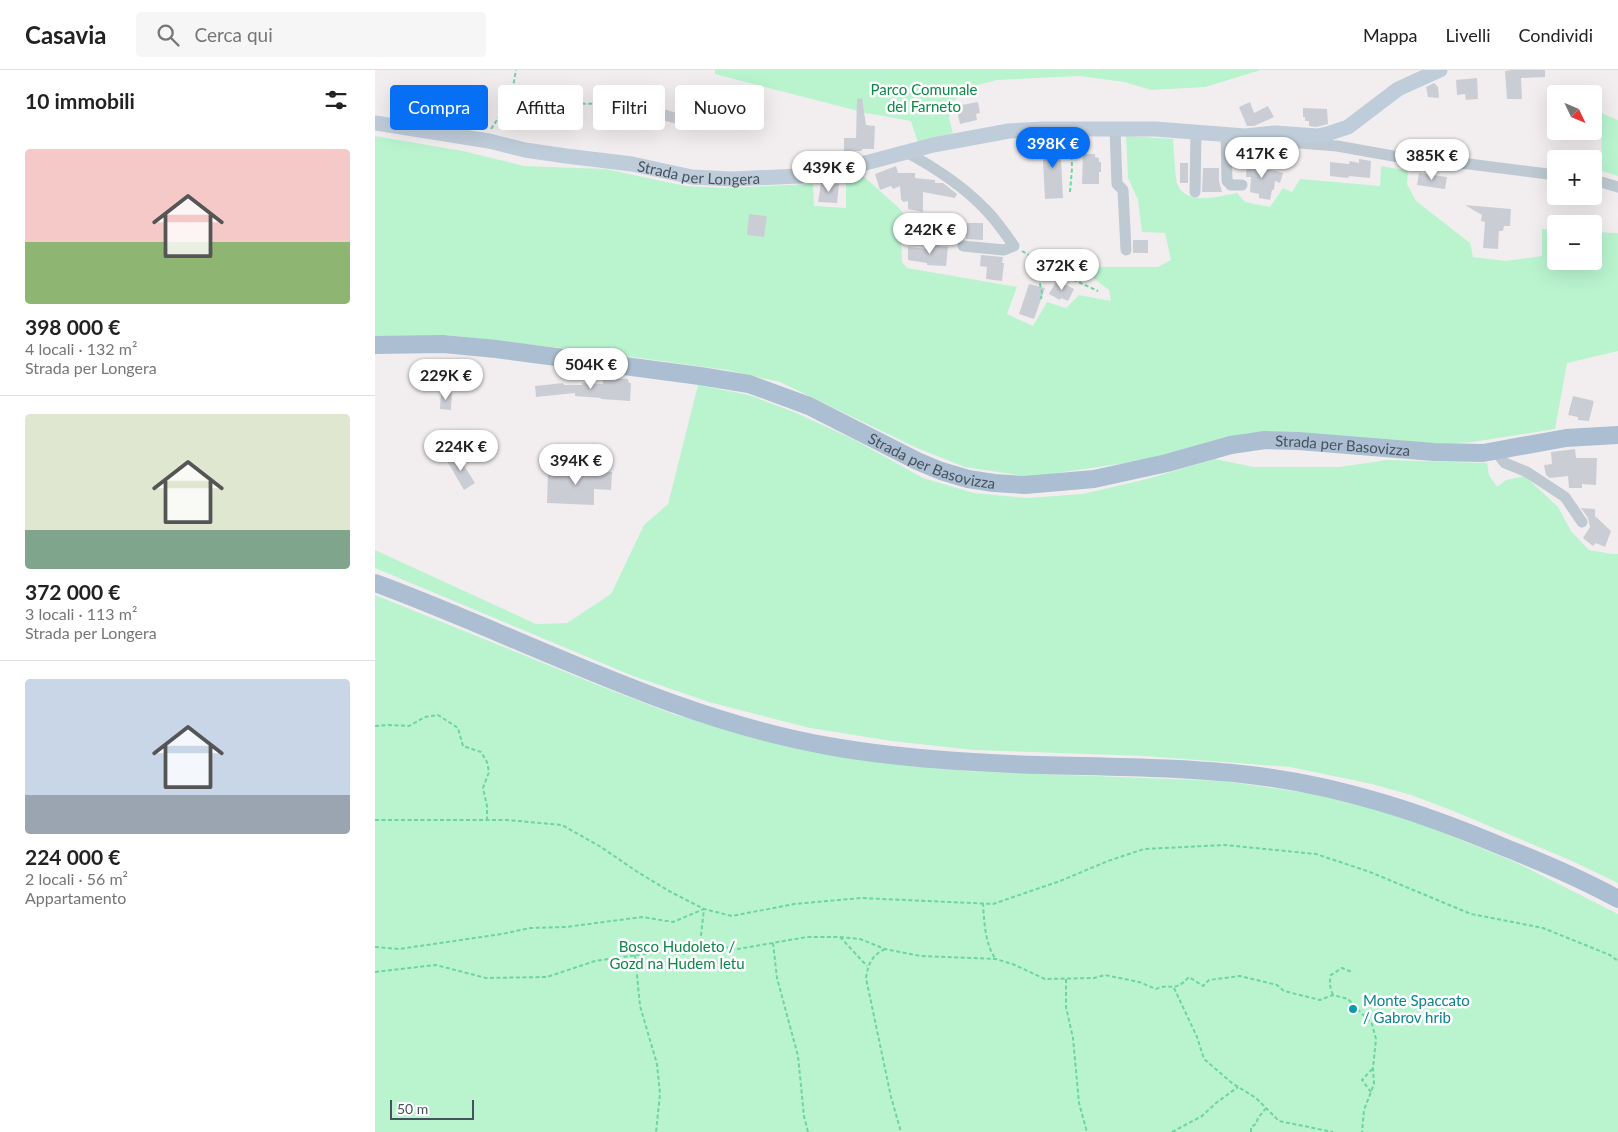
<!DOCTYPE html>
<html lang="it">
<head>
<meta charset="utf-8">
<style>
  :root { --surface:#fff; --page:#f6f6f6; --text:#222; --muted:#767676; --line:#e0e0e0; --accent:#076ff4 }
  body { margin:0; font-family:Lato,sans-serif; background:var(--page); color:var(--text); height:100vh; display:flex; flex-direction:column; font-size:19px; white-space:nowrap }
  * { box-sizing:border-box; margin:0 }
  p { font-size:16px; color:var(--muted) }
  .icon { flex:none; width:28px; height:28px; fill:none; stroke:currentColor; stroke-width:2; stroke-linecap:round; stroke-linejoin:round }
  .map { position:relative; flex:1; overflow:hidden }
  .panel { display:flex; flex-direction:column; background:var(--surface); width:375px }
  .panel>* { flex:none }
  .top-card { position:absolute; left:15px; top:15px; width:475px; height:45px; display:flex; gap:10px }
  .needle { width:32px; rotate:134deg }
  .buttons { position:absolute; left:1172px; top:15px; display:grid; gap:10px }
  .buttons a { display:grid; place-items:center; width:55px; height:55px; border-radius:5px; background:var(--surface); box-shadow:0 5px 20px #0002; font-size:25px }
  .scale { position:absolute; left:15px; bottom:12px; width:84px; box-sizing:border-box; padding-left:5px; border:2px solid #45525e; border-top:0; font-size:14px; line-height:18px; white-space:nowrap; color:#45525e; -webkit-text-stroke:4px #fff; paint-order:stroke }
  .price { position:absolute; translate:-50% -42px; padding:0 11px; border-radius:18px; background:#fff; color:#222; font-size:16px; line-height:32px; filter:drop-shadow(0 1px 2px #0008) }
  .price::after { content:''; position:absolute; left:50%; top:30px; width:15px; height:11px; margin-left:-8px; background:inherit; clip-path:polygon(0 0,100% 0,50% 100%) }
  .price.current { background:var(--accent); color:#fff }
  ul { padding:0; list-style:none }
  li { display:grid; align-content:center; gap:10px; height:265px; padding:0 25px }
  li+li { border-top:1px solid var(--line) }
  li span { display:grid; place-items:center; height:155px; border-radius:5px; color:#555 }
  li>.icon { margin-inline-start:auto }
  span .icon { width:90px; height:90px; fill:#fffc; stroke-width:1 }
  li b { font-size:21px }
  h2 { display:flex; justify-content:space-between; align-items:center; height:60px; padding:0 25px; font-size:21px }
  .pill { padding:0 18px; border-radius:5px; background:var(--surface); box-shadow:0 5px 20px #0002; font-size:18px; line-height:45px }
  .pill.current { background:var(--accent); color:#fff }
  header { display:flex; align-items:center; gap:30px; box-sizing:border-box; height:70px; padding:0 25px; background:var(--surface); border-bottom:1px solid var(--line) }
  header strong { font-size:24px }
  nav { display:flex; gap:28px; margin-inline-start:auto; font-size:18px }
  .search { width:350px; height:45px; background:var(--page); display:flex; align-items:center; gap:12px; box-sizing:border-box; padding:0 18px; border-radius:5px; color:var(--muted); font-size:19px }
  main { display:flex; flex:1; min-height:0 }
  .map>svg:first-child { display:block }
</style>
</head>
<body>
<header>
<strong>Casavia</strong>
<div class="search"><svg class="icon" aria-label="search" viewBox="0 0 24 24"><circle cx="10" cy="10" r="6"/><path d="M15 15l6 6"/></svg>Cerca qui</div>
<nav><a>Mappa</a><a>Livelli</a><a>Condividi</a></nav>
</header>
<main>
<section class="panel">
<h2>10 immobili<svg class="icon" aria-label="filters" viewBox="0 0 24 24"><path d="M4 7h16M4 17h16"/><circle cx="9" cy="7" r="2"/><circle cx="15" cy="17" r="2"/></svg></h2>
<ul>
<li><span style="background:linear-gradient(#f6c9c9 60%,#8fb573 0)"><svg class="icon" aria-label="home" viewBox="0 0 24 24"><path d="M3 11l9-7 9 7M6 9v11h12V9"/></svg></span><div><b>398 000 €</b><p>4 locali · 132 m²</p><p>Strada per Longera</p></div></li>
<li><span style="background:linear-gradient(#dfe7d0 75%,#7fa58c 0)"><svg class="icon" aria-label="home" viewBox="0 0 24 24"><path d="M3 11l9-7 9 7M6 9v11h12V9"/></svg></span><div><b>372 000 €</b><p>3 locali · 113 m²</p><p>Strada per Longera</p></div></li>
<li><span style="background:linear-gradient(#c9d6e8 75%,#9aa5b1 0)"><svg class="icon" aria-label="home" viewBox="0 0 24 24"><path d="M3 11l9-7 9 7M6 9v11h12V9"/></svg></span><div><b>224 000 €</b><p>2 locali · 56 m²</p><p>Appartamento</p></div></li>
</ul>
</section>
<div class="map">
<svg width="1243" height="1062" viewBox="0 0 1243 1062">
  <rect width="100%" height="100%" fill="#f2eeef"/>
  <!-- green -->
  <path fill="#b9f4cf" d="M 340,0 L 886,0 L 830,17 L 776,20 L 749,12 L 705,6 L 622,10 L 599,16 L 578,31 L 574,48 L 578,63 L 543,73 L 536,51 L 491,43 L 340,4 Z
    M 1226,43 L 1243,50 L 1243,106 L 1227,101 Z
    M 0,66 L 88,81 L 149,96 L 230,99 L 311,116 L 350,118 L 438,114 L 439,136 L 471,138 L 471,110 L 486,104 L 524,138 L 537,155 L 526,169 L 527,192 L 532,198 L 642,217 L 632,244 L 658,256 L 672,232 L 691,238 L 704,225 L 736,231 L 734,220 L 704,197 L 783,197 L 796,190 L 790,163 L 767,162 L 763,130 L 753,108 L 751,66 L 798,69 C 799,78 800,110 803,116 C 814,136 845,126 862,123 L 870,132 L 895,137 L 908,118 L 917,122 L 925,109 L 1005,116 L 1006,96 L 1033,101 L 1032,114 L 1041,131 L 1095,173 L 1098,187 L 1130,191 L 1167,186 L 1167,159 L 1181,160 L 1181,191 L 1219,191 L 1219,162 L 1243,163 L 1243,281 L 1192,293 L 1180,359 L 1098,372 L 1045,375 L 914,362 L 872,363 L 783,388 L 656,407 L 590,397 L 542,378 L 405,312 L 352,300 L 221,282 L 72,265 L 0,268 Z
    M 323,315 L 374,325 L 419,342 L 478,369 L 548,408 L 599,423 L 651,428 L 708,424 L 772,409 L 840,389 L 879,397 L 964,397 L 1012,390 L 1112,393 L 1114,405 L 1122,417 L 1131,410 L 1150,406 L 1183,437 L 1196,461 L 1214,480 L 1237,484 L 1243,484 L 1243,813 L 1197,791 L 1076,740 L 1036,725 L 997,714 L 915,697 L 769,686 L 599,680 L 517,671 L 435,658 L 334,632 L 258,606 L 0,498 L 0,480 L 161,554 L 192,553 L 236,524 L 269,455 L 293,434 Z
    M 0,525 L 225,616 L 298,644 L 414,677 L 474,687 L 590,701 L 848,711 L 954,726 L 1038,750 L 1142,793 L 1243,844 L 1243,1062 L 0,1062 Z"/>
  <!-- building -->
  <path fill="#caced4" d="M 1137,0 L 1170,0 L 1170,7 L 1146,8 L 1147,29 L 1132,29 L 1130,1 Z
    M 1102,8 L 1103,29 L 1091,30 L 1090,24 L 1082,25 L 1081,10 Z
    M 1059,13 L 1063,17 L 1064,28 L 1053,27 L 1051,17 Z
    M 487,28 L 491,55 L 500,56 L 499,79 L 487,79 L 487,81 L 480,81 L 479,83 L 469,83 L 469,68 L 481,68 L 482,29 Z
    M 603,32 L 605,43 L 601,44 L 602,50 L 585,54 L 581,36 Z
    M 875,32 L 879,43 L 893,36 L 899,47 L 879,56 L 872,56 L 864,37 Z
    M 282,37 L 305,44 L 302,54 L 280,48 Z
    M 928,38 L 952,39 L 953,54 L 941,57 L 934,56 L 934,51 L 930,51 L 930,47 L 928,47 Z
    M 688,71 L 689,89 L 686,89 L 688,128 L 670,129 L 667,72 Z
    M 708,84 L 720,84 L 720,87 L 724,88 L 724,92 L 726,92 L 726,102 L 724,102 L 724,114 L 707,114 Z
    M 984,89 L 996,91 L 995,108 L 974,106 L 973,108 L 955,106 L 955,92 L 974,94 L 975,91 L 984,93 Z
    M 872,90 L 887,90 L 886,100 L 897,100 L 908,103 L 905,113 L 900,111 L 899,120 L 897,120 L 895,130 L 884,128 L 884,124 L 875,122 L 876,107 L 871,107 Z
    M 805,93 L 813,93 L 813,113 L 805,113 Z
    M 521,96 L 523,103 L 540,103 L 540,108 L 560,110 L 560,113 L 568,113 L 582,124 L 580,128 L 548,122 L 548,142 L 533,139 L 533,131 L 528,132 L 526,129 L 525,116 L 518,119 L 516,116 L 505,120 L 500,104 Z
    M 828,98 L 844,98 L 844,111 L 847,122 L 827,122 Z
    M 1044,103 L 1072,107 L 1070,119 L 1042,115 Z
    M 446,113 L 464,114 L 462,133 L 443,132 Z
    M 1090,135 L 1136,139 L 1135,156 L 1129,156 L 1128,161 L 1124,161 L 1123,179 L 1108,178 L 1110,152 L 1106,151 L 1107,145 Z
    M 374,144 L 392,146 L 389,167 L 372,165 Z
    M 592,153 L 608,153 L 608,170 L 591,169 Z
    M 758,170 L 773,170 L 773,183 L 758,183 Z
    M 554,172 L 565,173 L 564,176 L 573,177 L 571,196 L 552,195 L 552,193 L 533,190 L 533,177 L 553,179 Z
    M 606,185 L 628,187 L 627,193 L 629,193 L 627,211 L 611,209 L 612,197 L 605,196 Z
    M 682,210 L 699,219 L 693,231 L 686,228 L 685,230 L 674,224 Z
    M 654,214 L 670,218 L 659,249 L 644,244 Z
    M 228,308 L 253,309 L 254,313 L 256,313 L 255,331 L 226,329 L 226,328 L 200,326 L 200,323 L 161,327 L 160,316 L 188,313 L 189,315 L 207,315 L 207,313 L 228,314 Z
    M 66,322 L 77,322 L 76,340 L 65,339 Z
    M 1198,326 L 1219,331 L 1214,351 L 1203,350 L 1203,347 L 1193,345 Z
    M 1200,379 L 1201,388 L 1222,388 L 1221,415 L 1207,414 L 1207,418 L 1194,418 L 1193,406 L 1175,408 L 1171,405 L 1169,395 L 1177,394 L 1176,382 Z
    M 82,384 L 100,413 L 89,420 L 72,391 Z
    M 173,400 L 237,402 L 236,420 L 219,419 L 219,435 L 172,433 Z
    M 1206,438 L 1220,439 L 1220,446 L 1236,461 L 1230,477 L 1221,473 L 1218,476 L 1208,468 L 1215,457 L 1213,448 Z"/>
  <g fill="none" stroke-linecap="round" stroke-linejoin="round">
    <!-- path -->
    <path stroke="#6dd5a1" stroke-width="2" stroke-dasharray="4 2.5" stroke-linecap="butt" d="M 136,29 C 144,24 157,30 166,31 C 198,35 231,33 263,35 L 277,38
      M 116,59 L 136,29 L 141,0
      M 695,122 L 697,98 L 696,71
      M 647,181 L 690,206 L 723,221
      M 659,188 L 667,223 L 666,229
      M 0,656 L 14,655 L 34,656 L 50,647 L 63,645 L 83,658 L 88,676 L 106,682 L 112,692 L 114,702 L 108,718 L 112,736 L 112,750
      M 0,750 L 132,750 L 187,755 L 226,777 L 261,801 L 294,821 L 329,839 L 357,846 L 419,834 L 486,828 L 618,834 L 685,811 L 733,791 L 769,779 L 850,775 L 941,784 L 995,802 L 1096,844 L 1168,858 L 1235,885 L 1243,891
      M 608,833 C 609,850 610,874 620,888
      M 465,867 L 492,896
      M 398,873 L 402,908 L 423,986 L 429,1046 L 433,1062
      M 0,877 L 24,879 L 127,864 L 155,858 L 191,857 L 267,847 L 298,852 L 329,839 L 325,874
      M 510,879 C 497,885 493,894 491,908 L 516,1027 L 526,1062
      M 260,885 L 265,936 L 282,994 L 285,1024 L 281,1062
      M 0,902 L 61,895 L 111,908 L 172,907 L 220,891 L 283,882 L 309,884 L 325,874 L 363,879 L 432,867 L 465,867 L 485,869 L 510,879 L 546,886 L 621,889 L 640,895 L 670,909 L 719,908 L 730,905 L 764,912 L 781,919 C 796,912 798,924 814,907 L 828,916 L 834,910 L 865,906 L 902,915 L 909,921 L 945,930 L 958,925 L 973,929 L 997,954 L 1001,969 L 998,998 L 999,1014 L 989,1040 L 987,1062
      M 691,909 L 691,937 L 698,968 L 704,1033 L 712,1062
      M 799,918 L 822,967 L 829,989 L 857,1013 L 881,1028 L 904,1051 L 958,1062
      M 958,925 C 955,918 954,913 956,905 L 967,898 L 977,902
      M 996,1022 L 987,1010 L 998,998
      M 797,1062 L 827,1046 L 841,1033 L 863,1017
      M 876,1062 L 876,1057 L 881,1054 L 883,1048 L 891,1038"/>
    <!-- street -->
    <path stroke="#bec9d2" stroke-width="11" d="M 740,59 L 742,114 L 748,120 L 751,180
      M 851,64 L 852,111 L 856,115 L 867,115
      M 896,68 L 912,72 L 962,76 L 1052,92 L 1094,94 L 1181,105
      M 531,82 C 557,96 589,117 610,139 C 621,150 630,163 639,176 L 629,180 L 588,176
      M 1219,110 L 1243,117
      M 820,122 L 821,61
      M 1124,381 L 1126,388 L 1130,393 L 1152,402 L 1190,427 L 1207,452"/>
    <!-- secondary -->
    <path stroke="#bfccda" stroke-width="15" id="s1" d="M 0,53 L 114,71 L 150,80 L 191,86 L 257,94 L 317,107 L 356,109 L 425,106 L 468,99 L 558,75 L 634,61 L 667,59 L 780,59 L 870,66 L 900,63 L 942,66 L 952,64 L 973,57 L 1023,19 L 1065,0"/>
    <!-- primary -->
    <g stroke="#acbed1" stroke-width="18">
      <path id="s2" d="M 0,275 L 68,274 L 121,279 L 325,306 L 374,314 L 434,336 L 542,391 L 566,401 L 593,409 L 619,413 L 650,415 L 719,409 L 792,393 L 856,375 L 890,370 L 923,371 L 1059,382 L 1108,383 L 1191,368 L 1243,365"/>
      <path d="M 0,513 C 152,569 298,650 459,677 C 528,689 597,693 666,695 C 736,697 806,697 875,705 C 964,715 1048,743 1131,778 C 1169,793 1207,809 1243,829"/>
    </g>
  </g>
  <!-- markers -->
  <circle fill="#0f9aa8" stroke="#fff" stroke-width="2" cx="978" cy="939" r="5"/>
  <g text-anchor="middle" dominant-baseline="central" stroke-width="5" stroke-linejoin="round" paint-order="stroke">
    <!-- park labels -->
    <g font-size="15" fill="#0d884a" stroke="#fff">
      <text x="549" y="19">Parco Comunale<tspan x="549" dy="17">del Farneto</tspan></text>
      <text x="302" y="876">Bosco Hudoleto /<tspan x="302" dy="17">Gozd na Hudem letu</tspan></text>
    </g>
    <!-- street labels -->
    <g font-size="15" fill="#45525e" stroke="#fff">
      <text stroke="none"><textPath href="#s1" startOffset="328">Strada per Longera</textPath></text>
      <text stroke="none"><textPath href="#s2" startOffset="996">Strada per Basovizza</textPath></text>
      <text stroke="none"><textPath href="#s2" startOffset="576">Strada per Basovizza</textPath></text>
    </g>
    <!-- culture labels -->
    <g font-size="15" fill="#0d838f" stroke="#fff" text-anchor="start">
      <text x="988" y="930">Monte Spaccato<tspan x="988" dy="17">/ Gabrov hrib</tspan></text>
    </g>
  </g>
</svg>
<div class="buttons">
<a><svg class="needle" viewBox="-14 -14 28 28"><path d="M0-13l5 13h-10z" fill="#e53935"/><path d="M0 13l5-13h-10z" fill="#767676"/></svg></a>
<a>+</a>
<a>−</a>
</div>
<div class="scale">50 m</div>
<b class="price current" style="left:678px;top:99px">398K €</b>
<b class="price" style="left:887px;top:109px">417K €</b>
<b class="price" style="left:1057px;top:111px">385K €</b>
<b class="price" style="left:454px;top:123px">439K €</b>
<b class="price" style="left:555px;top:185px">242K €</b>
<b class="price" style="left:687px;top:221px">372K €</b>
<b class="price" style="left:216px;top:320px">504K €</b>
<b class="price" style="left:71px;top:331px">229K €</b>
<b class="price" style="left:86px;top:402px">224K €</b>
<b class="price" style="left:201px;top:416px">394K €</b>
<div class="top-card">
<a class="pill current">Compra</a>
<a class="pill">Affitta</a>
<a class="pill">Filtri</a>
<a class="pill">Nuovo</a>
</div>
</div>
</main>
</body>
</html>
